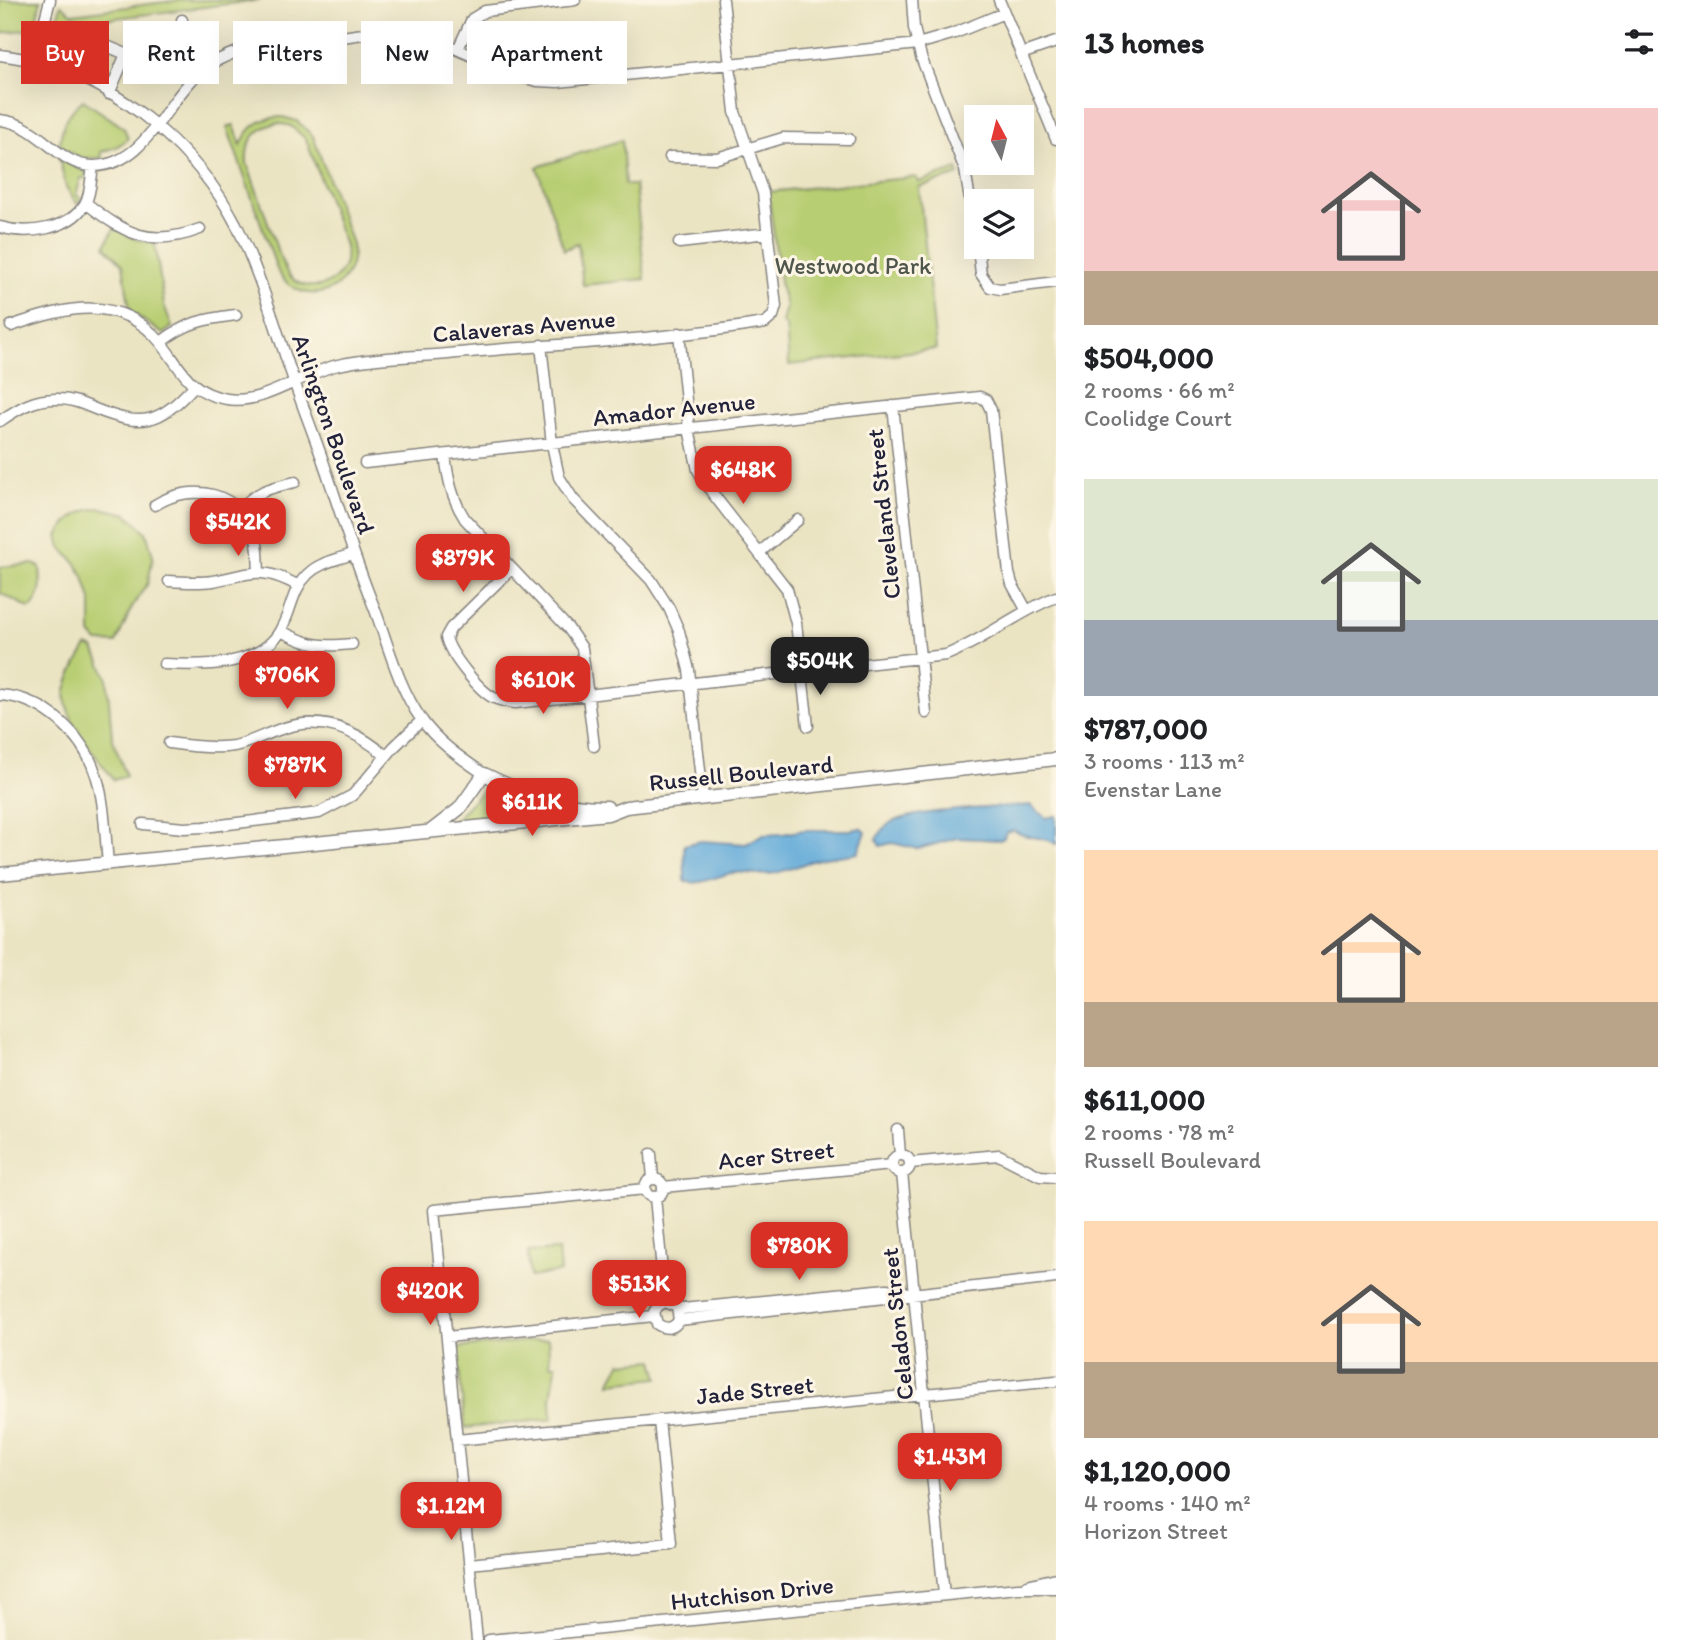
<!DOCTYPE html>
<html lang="en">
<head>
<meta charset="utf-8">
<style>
  :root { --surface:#fff; --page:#f2f2f2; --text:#202124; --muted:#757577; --accent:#d93025 }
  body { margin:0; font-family:Itim,sans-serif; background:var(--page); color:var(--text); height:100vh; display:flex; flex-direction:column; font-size:26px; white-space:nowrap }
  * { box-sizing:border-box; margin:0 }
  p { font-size:23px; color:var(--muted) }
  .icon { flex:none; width:38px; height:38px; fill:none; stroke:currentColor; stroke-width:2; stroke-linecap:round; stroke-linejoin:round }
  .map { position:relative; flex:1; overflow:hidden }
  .side { display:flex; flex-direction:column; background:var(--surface); width:630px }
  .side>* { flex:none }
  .banner { position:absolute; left:21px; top:21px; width:665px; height:63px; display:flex; gap:14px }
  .needle { width:46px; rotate:353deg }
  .tools { position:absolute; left:964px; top:105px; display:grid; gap:14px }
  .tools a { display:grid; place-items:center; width:70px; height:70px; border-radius:0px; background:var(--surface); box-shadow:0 7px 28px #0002; font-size:35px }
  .price { position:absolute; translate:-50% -60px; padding:0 16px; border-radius:14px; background:var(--accent); color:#fff; font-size:23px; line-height:46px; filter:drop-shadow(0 2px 4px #0008) }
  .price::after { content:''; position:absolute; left:50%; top:42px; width:21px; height:16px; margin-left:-10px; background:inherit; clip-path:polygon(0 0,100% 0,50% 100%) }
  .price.current { background:#222; color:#fff }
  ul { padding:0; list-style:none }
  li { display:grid; align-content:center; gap:14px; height:371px; padding:0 28px }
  li span { display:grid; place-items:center; height:217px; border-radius:0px; color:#555 }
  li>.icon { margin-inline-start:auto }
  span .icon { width:126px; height:126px; fill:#fffc; stroke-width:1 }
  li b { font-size:30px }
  h2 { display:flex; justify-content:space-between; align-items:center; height:84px; padding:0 28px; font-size:30px }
  .chip { padding:0 24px; border-radius:0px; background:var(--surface); box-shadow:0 7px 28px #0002; font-size:24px; line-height:63px }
  .chip.current { background:var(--accent); color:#fff }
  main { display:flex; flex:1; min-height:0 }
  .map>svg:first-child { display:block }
</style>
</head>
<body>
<main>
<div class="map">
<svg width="1056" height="1640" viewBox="0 0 1056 1640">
  <rect width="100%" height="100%" fill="#fcf5e5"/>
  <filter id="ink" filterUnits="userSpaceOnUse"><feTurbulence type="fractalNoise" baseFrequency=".0143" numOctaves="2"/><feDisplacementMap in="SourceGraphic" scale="14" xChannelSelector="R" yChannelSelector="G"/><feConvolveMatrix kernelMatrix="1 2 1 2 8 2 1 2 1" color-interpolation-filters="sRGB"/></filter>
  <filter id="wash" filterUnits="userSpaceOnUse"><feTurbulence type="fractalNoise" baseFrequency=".00686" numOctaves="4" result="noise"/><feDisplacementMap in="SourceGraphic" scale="28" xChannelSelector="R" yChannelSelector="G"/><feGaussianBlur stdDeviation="1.57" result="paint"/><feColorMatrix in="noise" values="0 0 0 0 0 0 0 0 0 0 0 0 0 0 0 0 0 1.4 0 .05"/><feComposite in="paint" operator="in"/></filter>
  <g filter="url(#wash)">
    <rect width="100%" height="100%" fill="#ebe4c3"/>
    <!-- green -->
    <path fill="#b8ce72" stroke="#6d7856" stroke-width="2" fill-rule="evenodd" d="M 0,0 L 41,0 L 33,32 L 24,30 L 0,33 Z
      M 180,0 L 261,0 L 60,25 L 56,24 L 61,5 L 73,14 Z
      M 83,100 L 124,128 L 128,139 L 116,147 L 101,152 L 102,158 L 81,158 L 60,147 C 61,126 66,114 83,100 Z
      M 282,117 L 297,121 L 313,136 L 352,244 C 359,292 303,312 278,272 L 227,127 L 234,125 L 241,145 C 248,126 262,117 282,117 ZM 278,123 L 291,126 L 306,139 L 345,246 C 347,259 344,272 333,280 C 319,290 300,288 289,275 C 281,265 278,251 274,240 C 265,214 256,188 247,163 C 245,141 257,127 278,123 Z
      M 622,140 L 625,185 L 635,185 L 645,279 L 583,285 L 578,243 L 564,250 L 537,167 Z
      M 59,158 L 87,173 L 87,178 L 81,178 L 76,195 L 81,198 L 77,204 L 66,187 Z
      M 957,169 L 959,175 L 919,187 L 936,349 L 789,365 L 786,326 L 782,323 L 786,306 L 781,288 L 768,192 L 916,177 L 919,182 Z
      M 114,228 L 135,239 L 155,243 L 164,305 L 172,327 L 163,334 L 130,311 L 123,265 L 105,246 Z
      M 101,508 L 127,514 L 146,532 L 153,556 L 148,583 L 132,607 L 116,643 L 98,642 L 91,634 L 91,600 L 84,577 L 74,561 L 61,548 L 58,536 C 67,519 82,509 101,508 Z
      M 33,564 L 40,567 C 41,584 43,593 32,607 L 29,608 L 0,593 L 0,567 Z
      M 87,646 L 94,649 L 107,677 L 112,737 L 126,776 L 114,780 C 99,759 60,716 66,690 C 70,674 79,659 87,646 Z
      M 485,788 L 518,801 L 557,811 L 557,813 L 451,824 Z
      M 558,1250 L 560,1272 L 530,1277 L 528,1252 Z
      M 548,1339 L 550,1365 L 556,1365 L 556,1368 L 551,1398 L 552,1419 L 465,1428 L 457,1348 Z
      M 654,1360 L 659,1378 L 610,1383 L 621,1363 Z"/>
    <!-- water -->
    <path fill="#62aad9" stroke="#42668a" stroke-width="2" d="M 1030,805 L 1046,818 L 1056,816 L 1056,844 C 1043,835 1026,840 1013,830 L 1006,832 L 1004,838 L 1000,840 L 957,838 L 918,849 L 892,843 L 880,846 L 876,839 C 880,834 884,827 890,823 C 914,809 998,808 1030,805 Z
      M 861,828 L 866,832 L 858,853 C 844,856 830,856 816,860 C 800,864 786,872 769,874 C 757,876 745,871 732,873 C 718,875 699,887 685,881 L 684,845 L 701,841 L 746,844 L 763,835 L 783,834 L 804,830 L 850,830 Z"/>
  </g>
  <g filter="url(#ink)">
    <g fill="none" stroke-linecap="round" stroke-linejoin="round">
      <!-- minor casing -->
      <g stroke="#86837f" stroke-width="13">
        <path id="minor" d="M 912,0 L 914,28 L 921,57 L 965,170 L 976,236
          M 999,0 L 1056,139
          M 182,20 L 186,51 L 200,72
          M 87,38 L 126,54 L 109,94
          M 458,49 L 472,19 L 485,11 L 575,0
          M 1021,54 L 1056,42
          M 0,55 C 14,57 28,59 42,63 C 122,85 198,151 236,224 C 260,273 275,327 293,378 C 303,408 315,437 325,467 C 341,514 355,561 374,607 C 388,644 398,686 421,719 C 437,742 461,758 484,774
          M 34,61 L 50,0
          M 0,120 C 41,124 58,167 94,166 C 146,165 165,102 199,73 C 211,63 226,55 241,51 C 264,45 288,44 310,42 C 348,37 390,26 427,36 L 518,76 L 537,81 L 558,82 L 918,44 L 955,33 L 1004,13
          M 670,157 L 717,158 L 783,138 L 849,139
          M 86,203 C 125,234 150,248 200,229
          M 0,227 C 27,235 69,230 85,204 C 91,194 91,177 93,166
          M 679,243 L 768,233
          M 978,247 L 981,274 L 990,287 L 1000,289 L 1056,282
          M 11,326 C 63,308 120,292 161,343 C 182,369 189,393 227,399 C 265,405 302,373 338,365 C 373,357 412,357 448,354 C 554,344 660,340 765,323 L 773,316 L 776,306 L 763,193 L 735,112 L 723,0
          M 679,333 L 689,429 L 698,470 L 713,494 L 787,589 L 796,623 L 808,726
          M 161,342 C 187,322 204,319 236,315
          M 541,345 L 552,444 L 559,477 L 573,499 L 651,580 L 669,608 L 679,631 L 689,670 L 703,798
          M 893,406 L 926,713
          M 0,421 C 19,408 35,398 59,399 C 72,399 83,404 95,409 C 143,428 159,424 194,386
          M 445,455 C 448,479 452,499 465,519 L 568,628 L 582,648 L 594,746
          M 365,463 L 980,397 L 986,400 L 991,410 L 1009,573 L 1012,584 L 1027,611
          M 155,505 C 193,481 242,492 256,539 C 259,549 258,560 259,571
          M 239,510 C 257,491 269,488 295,482
          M 760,552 L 798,520
          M 511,569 L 451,628 L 446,637 C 449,653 479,691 494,698 C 501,701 508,702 515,703 L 946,655 C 985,640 1017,612 1056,597
          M 169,581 C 183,582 198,583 213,581 C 250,574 260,565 297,585
          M 281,631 C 309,646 321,647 352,644
          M 164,664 C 201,666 263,668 282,627 C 292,609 292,589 308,574 C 320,562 337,560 352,554
          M 0,695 C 45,698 84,735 97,778 C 105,805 105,835 108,863
          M 169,743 C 189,746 213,749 234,746 C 250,743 265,734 281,729 C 321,715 355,729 386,756
          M 143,824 L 184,828 L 204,827 L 319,813 L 353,795 L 394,747 L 422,720
          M 898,1130 L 900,1155
          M 651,1154 L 653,1179
          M892 1164a9 9 0 1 1 18 0a9 9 0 1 1-18 0Z
          M 910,1163 L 999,1155 L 1040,1176 L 1056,1177
          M 902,1173 L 944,1595
          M645 1188a9 9 0 1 1 18 0a9 9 0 1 1-18 0Z
          M 663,1187 L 892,1165
          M 655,1197 L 665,1302
          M 677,1307 L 679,1320 C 674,1329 666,1330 657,1324 L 654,1312 L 658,1306 L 665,1302 L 682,1309 L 887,1289 L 905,1292
          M 679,1320 L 1056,1278
          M 447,1337 L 654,1316
          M 457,1440 L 1056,1381
          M 469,1564 L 671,1544 L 659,1420
          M 1027,1585 L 1056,1578
          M 477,1640 L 434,1210 L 645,1189
          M 489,1640 L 1018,1588 L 1056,1588"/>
      </g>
      <!-- major casing -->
      <g stroke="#86837f" stroke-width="15">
        <path id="major" d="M 432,830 L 459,809 L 484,774 C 523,793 563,808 607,807
          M 0,874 L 608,814 L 626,807 L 1056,759"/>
      </g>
      <!-- minor -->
      <use href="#minor" stroke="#fff" stroke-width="10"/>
      <!-- major -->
      <use href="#major" stroke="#fff" stroke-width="12"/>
    </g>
  </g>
  <g text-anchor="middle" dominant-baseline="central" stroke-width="6" stroke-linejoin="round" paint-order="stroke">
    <!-- park labels -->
    <g font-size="24" fill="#4f564c" stroke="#fcf5e5">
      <text x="853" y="265">Westwood Park</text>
    </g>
    <!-- street labels -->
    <g font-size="24" fill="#22223b" stroke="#fcf5e5">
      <text transform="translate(524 326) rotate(-5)">Calaveras Avenue</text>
      <text transform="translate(674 409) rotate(-6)">Amador Avenue</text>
      <text transform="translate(334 434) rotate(71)">Arlington Boulevard</text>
      <text transform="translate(883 514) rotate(-96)">Cleveland Street</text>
      <text transform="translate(741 773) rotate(-6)">Russell Boulevard</text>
      <text transform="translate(776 1155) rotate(-6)">Acer Street</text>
      <text transform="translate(897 1324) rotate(-96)">Celadon Street</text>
      <text transform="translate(755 1390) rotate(-6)">Jade Street</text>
      <text transform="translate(752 1593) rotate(-6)">Hutchison Drive</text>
    </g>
  </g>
</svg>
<div class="tools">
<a><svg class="needle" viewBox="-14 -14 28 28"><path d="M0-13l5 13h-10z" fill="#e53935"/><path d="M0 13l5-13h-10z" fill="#757577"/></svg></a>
<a><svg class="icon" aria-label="layers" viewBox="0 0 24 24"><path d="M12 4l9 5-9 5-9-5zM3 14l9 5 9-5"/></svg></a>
</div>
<b class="price" style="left:743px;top:506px">$648K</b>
<b class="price" style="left:238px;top:558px">$542K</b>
<b class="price" style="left:463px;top:594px">$879K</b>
<b class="price current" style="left:820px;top:697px">$504K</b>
<b class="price" style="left:287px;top:711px">$706K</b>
<b class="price" style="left:543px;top:716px">$610K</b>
<b class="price" style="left:295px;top:801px">$787K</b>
<b class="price" style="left:532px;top:838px">$611K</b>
<b class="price" style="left:799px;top:1282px">$780K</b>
<b class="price" style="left:639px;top:1320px">$513K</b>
<b class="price" style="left:430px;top:1327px">$420K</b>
<b class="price" style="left:950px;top:1493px">$1.43M</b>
<b class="price" style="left:451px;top:1542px">$1.12M</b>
<div class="banner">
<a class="chip current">Buy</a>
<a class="chip">Rent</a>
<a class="chip">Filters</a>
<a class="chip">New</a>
<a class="chip">Apartment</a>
</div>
</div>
<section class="side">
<h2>13 homes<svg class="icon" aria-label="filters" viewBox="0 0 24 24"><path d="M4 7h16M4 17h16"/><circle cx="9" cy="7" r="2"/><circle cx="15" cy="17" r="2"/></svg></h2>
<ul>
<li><span style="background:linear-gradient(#f6c9c9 75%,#b9a48a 0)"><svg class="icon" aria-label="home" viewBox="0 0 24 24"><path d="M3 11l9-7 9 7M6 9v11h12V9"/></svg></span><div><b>$504,000</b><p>2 rooms · 66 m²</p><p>Coolidge Court</p></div></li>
<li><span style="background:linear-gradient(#dfe7d0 65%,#9aa5b1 0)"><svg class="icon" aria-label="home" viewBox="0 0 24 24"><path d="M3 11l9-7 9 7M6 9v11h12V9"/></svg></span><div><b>$787,000</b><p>3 rooms · 113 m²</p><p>Evenstar Lane</p></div></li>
<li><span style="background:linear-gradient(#ffd9b3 70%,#b9a48a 0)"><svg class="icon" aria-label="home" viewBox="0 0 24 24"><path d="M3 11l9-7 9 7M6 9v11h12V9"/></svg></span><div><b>$611,000</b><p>2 rooms · 78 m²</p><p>Russell Boulevard</p></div></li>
<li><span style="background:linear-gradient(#ffd9b3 65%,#b9a48a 0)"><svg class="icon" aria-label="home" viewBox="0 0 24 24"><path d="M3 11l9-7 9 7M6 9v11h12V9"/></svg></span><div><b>$1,120,000</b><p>4 rooms · 140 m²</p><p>Horizon Street</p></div></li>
</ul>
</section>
</main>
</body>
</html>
